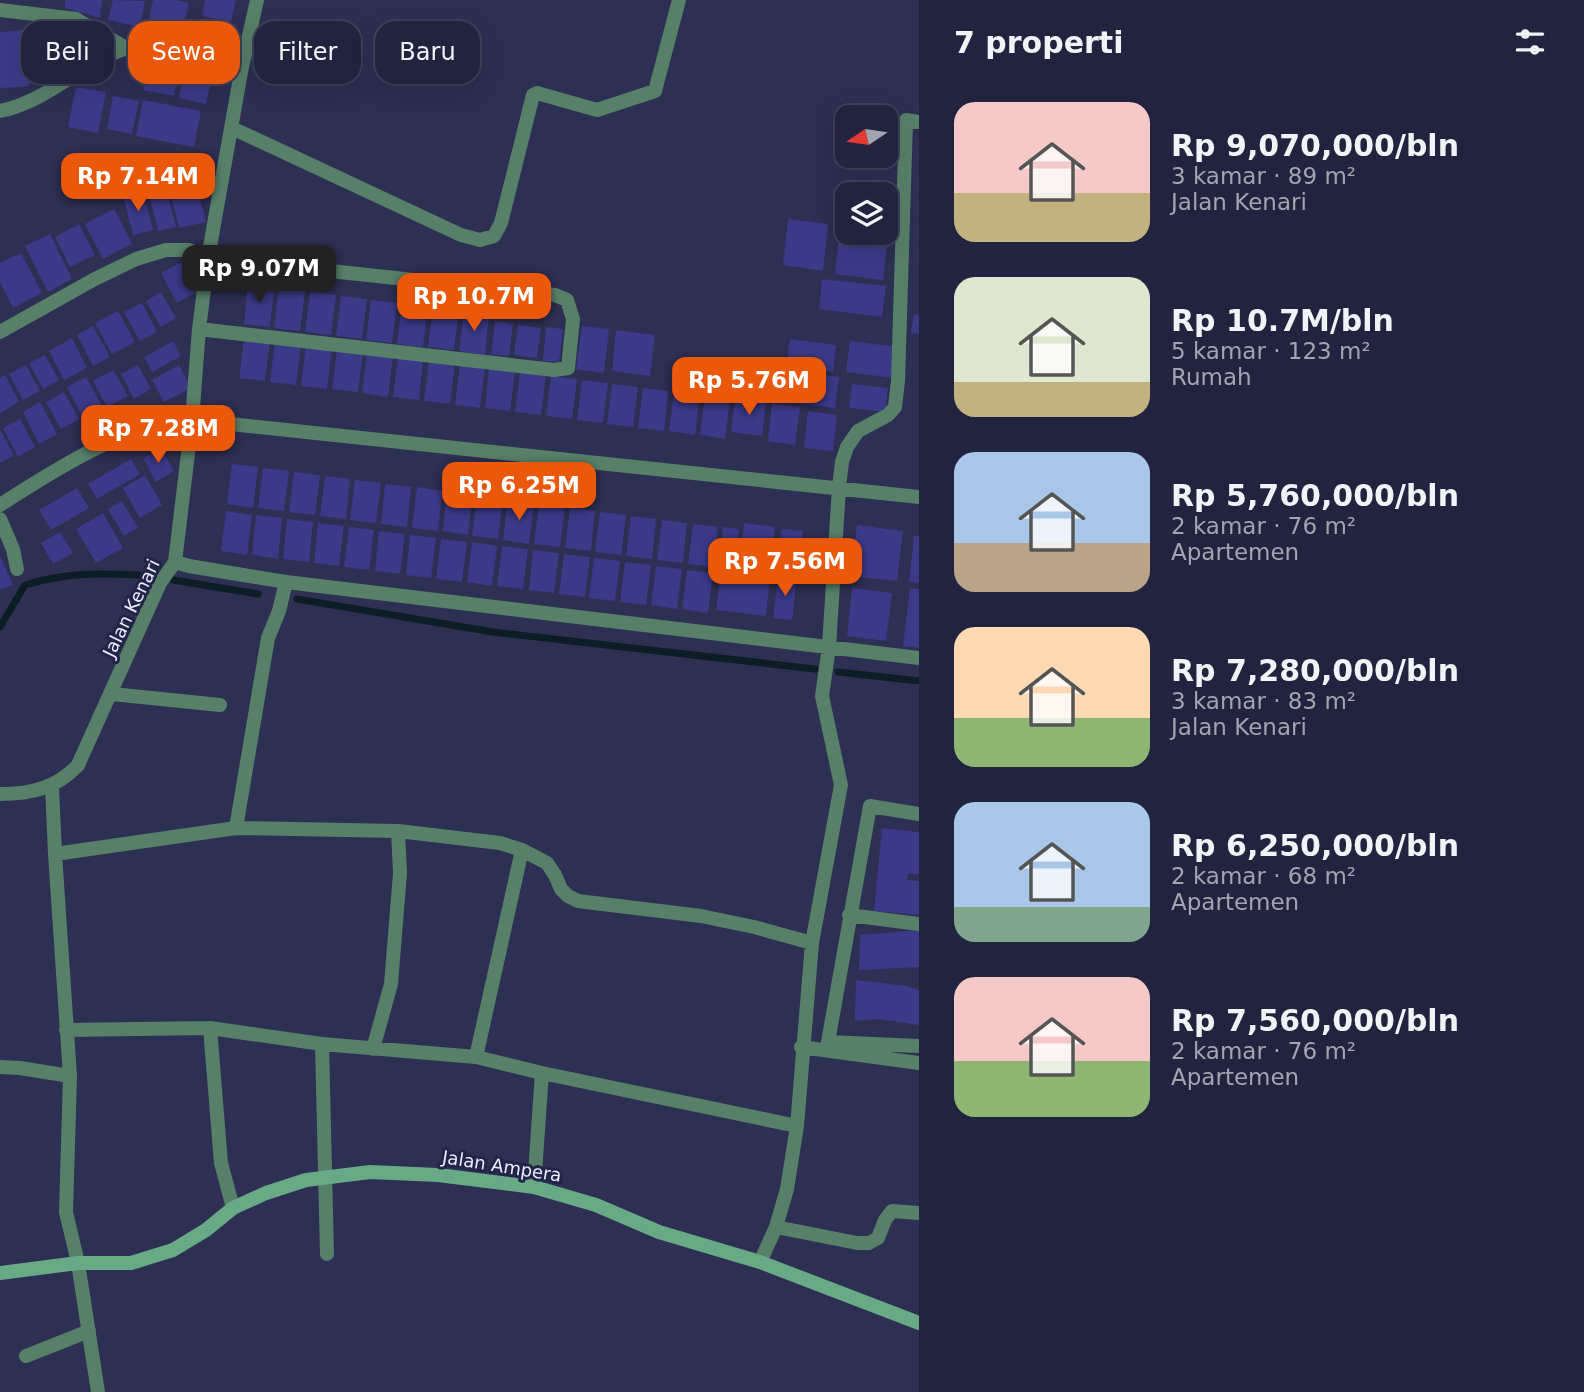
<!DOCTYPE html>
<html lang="id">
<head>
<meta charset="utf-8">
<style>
  :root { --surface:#22233e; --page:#2e2f49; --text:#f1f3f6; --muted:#a2a4b0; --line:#3f4058; --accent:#ea580c }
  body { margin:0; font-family:"DejaVu Sans",sans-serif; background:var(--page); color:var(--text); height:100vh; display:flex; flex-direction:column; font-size:26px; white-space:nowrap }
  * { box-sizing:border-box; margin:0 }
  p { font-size:23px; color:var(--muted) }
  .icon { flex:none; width:38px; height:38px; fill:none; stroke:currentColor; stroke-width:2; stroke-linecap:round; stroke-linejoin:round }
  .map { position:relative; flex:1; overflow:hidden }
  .sheet { display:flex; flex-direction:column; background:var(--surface); width:665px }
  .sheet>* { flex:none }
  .hud { position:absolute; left:21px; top:21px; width:665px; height:63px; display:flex; gap:14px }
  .needle { width:46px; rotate:257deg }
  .controls { position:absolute; left:835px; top:105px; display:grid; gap:14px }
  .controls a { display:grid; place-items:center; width:63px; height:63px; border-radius:14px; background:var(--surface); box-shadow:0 7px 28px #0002,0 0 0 2px var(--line); font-size:35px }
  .price { position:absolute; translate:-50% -60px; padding:0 16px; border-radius:14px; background:var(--accent); color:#fff; font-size:23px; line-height:46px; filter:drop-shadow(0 2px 4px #0008) }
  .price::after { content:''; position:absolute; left:50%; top:42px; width:21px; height:16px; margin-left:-10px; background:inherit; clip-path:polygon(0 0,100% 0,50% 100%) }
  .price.active { background:#222; color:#fff }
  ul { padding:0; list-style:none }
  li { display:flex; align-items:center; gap:21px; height:175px; padding:0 35px }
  li span { display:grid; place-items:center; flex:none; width:196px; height:140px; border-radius:21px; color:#555 }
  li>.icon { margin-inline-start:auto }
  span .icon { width:84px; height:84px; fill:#fffc; stroke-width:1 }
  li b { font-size:30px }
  h2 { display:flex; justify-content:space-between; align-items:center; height:84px; padding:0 35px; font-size:30px }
  .tag { padding:0 24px; border-radius:21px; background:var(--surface); box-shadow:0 7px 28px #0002,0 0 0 2px var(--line); font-size:24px; line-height:63px }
  .tag.active { background:var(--accent); color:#fff }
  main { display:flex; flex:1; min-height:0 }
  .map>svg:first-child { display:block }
</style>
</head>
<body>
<main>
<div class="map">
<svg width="919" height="1392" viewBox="0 0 919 1392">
  <rect width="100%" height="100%" fill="#2d2f53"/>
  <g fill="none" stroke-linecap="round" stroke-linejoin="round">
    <!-- stream -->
    <path stroke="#0c1d23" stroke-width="7" d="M 173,580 L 258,594
      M 297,599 L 493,632 L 815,669
      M 0,627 L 25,585 C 75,570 107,574 158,576
      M 838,672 L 919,681"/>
  </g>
  <!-- building -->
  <path fill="#3a3a89" d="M 65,0 L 102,0 L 100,18 L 65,8 Z
    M 113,0 L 145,1 L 140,27 L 108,20 Z
    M 153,0 L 175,0 L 189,3 L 180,47 L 145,40 Z
    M 205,0 L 236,0 L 231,22 L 202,16 Z
    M 192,20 L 225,27 L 219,54 L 187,47 Z
    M 26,30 L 30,86 L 0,88 L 0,32 Z
    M 42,32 L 74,33 L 74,66 L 41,65 Z
    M 148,62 L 179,68 L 174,96 L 143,90 Z
    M 185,67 L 213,72 L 206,104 L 179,98 Z
    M 76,87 L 106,92 L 98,133 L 68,127 Z
    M 113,96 L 139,101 L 132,134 L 107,129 Z
    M 143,100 L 201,111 L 194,147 L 136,136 Z
    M 195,181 L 206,222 L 179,228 L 169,188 Z
    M 143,191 L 153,230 L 133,235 L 123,196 Z
    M 167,191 L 176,227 L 158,231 L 149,195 Z
    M 842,202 L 847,203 L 847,228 L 839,227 Z
    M 114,209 L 132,244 L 103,259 L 85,224 Z
    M 788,219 L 828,224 L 823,271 L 783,265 Z
    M 79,224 L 95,255 L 70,267 L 55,237 Z
    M 50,234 L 72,279 L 48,292 L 25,246 Z
    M 839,239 L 887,245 L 883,280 L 835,274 Z
    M 21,253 L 42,293 L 13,308 L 0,282 L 0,263 Z
    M 182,262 L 198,291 L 177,303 L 161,273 Z
    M 822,279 L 886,286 L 882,317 L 819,309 Z
    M 248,284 L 274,287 L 270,327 L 244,324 Z
    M 279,288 L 305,291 L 300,331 L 274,328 Z
    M 161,292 L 176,318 L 161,327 L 146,301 Z
    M 310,292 L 336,295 L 331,335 L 305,332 Z
    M 341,296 L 367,299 L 362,339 L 336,336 Z
    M 371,300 L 397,303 L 392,343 L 366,340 Z
    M 142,303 L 157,332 L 140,341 L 124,312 Z
    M 402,303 L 428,306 L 423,347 L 397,344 Z
    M 433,307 L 459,310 L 454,350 L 428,347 Z
    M 118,311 L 135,342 L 112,354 L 95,323 Z
    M 464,311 L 489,315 L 485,355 L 459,351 Z
    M 914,314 L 919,315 L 919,334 L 911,333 Z
    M 495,321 L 513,324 L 509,356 L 491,354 Z
    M 518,325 L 541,328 L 537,358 L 514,355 Z
    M 93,326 L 110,357 L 93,366 L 77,335 Z
    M 582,326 L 609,329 L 604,373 L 576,369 Z
    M 546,327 L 563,329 L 559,362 L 543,361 Z
    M 616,330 L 655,335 L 650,376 L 612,371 Z
    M 72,338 L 87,368 L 64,380 L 49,351 Z
    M 244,338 L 270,341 L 265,381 L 239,378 Z
    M 790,339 L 836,345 L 833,372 L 786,366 Z
    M 173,341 L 181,356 L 152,372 L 144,357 Z
    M 850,341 L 898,347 L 894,378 L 846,372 Z
    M 275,342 L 301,345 L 296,385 L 270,382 Z
    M 306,345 L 332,348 L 327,389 L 301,386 Z
    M 337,349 L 363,353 L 358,392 L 332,389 Z
    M 367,353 L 393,356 L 388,397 L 362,393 Z
    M 45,355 L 59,380 L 43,389 L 29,363 Z
    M 398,357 L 423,360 L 419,400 L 393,397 Z
    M 429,361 L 455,364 L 450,404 L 424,401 Z
    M 26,365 L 40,391 L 23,400 L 9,374 Z
    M 138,365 L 151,389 L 134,399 L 121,374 Z
    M 179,365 L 191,388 L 164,402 L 152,380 Z
    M 460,365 L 485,368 L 480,408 L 455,405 Z
    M 489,368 L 515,372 L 510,411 L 485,408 Z
    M 113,370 L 128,396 L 107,407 L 93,381 Z
    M 790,370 L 839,377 L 835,408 L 786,402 Z
    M 520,372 L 546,375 L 541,415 L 515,412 Z
    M 5,375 L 19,401 L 0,414 L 0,378 Z
    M 551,376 L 577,379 L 572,419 L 546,416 Z
    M 86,377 L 105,411 L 85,422 L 67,387 Z
    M 582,380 L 608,383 L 603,423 L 577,420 Z
    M 612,384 L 638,387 L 633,427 L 607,424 Z
    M 852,384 L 888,388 L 885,412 L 849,408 Z
    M 643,388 L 668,391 L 664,431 L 638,428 Z
    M 64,392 L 79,419 L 61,429 L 46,402 Z
    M 674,392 L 700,395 L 695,435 L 669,431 Z
    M 705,395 L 730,399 L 725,439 L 700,435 Z
    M 735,399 L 766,402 L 762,436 L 731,432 Z
    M 40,402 L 57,434 L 39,444 L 23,412 Z
    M 772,404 L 800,407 L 795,445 L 768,441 Z
    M 808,411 L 837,415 L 833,451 L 804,448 Z
    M 20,419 L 35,447 L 18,457 L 3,428 Z
    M 0,430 L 14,455 L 0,463 Z
    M 161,448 L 174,471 L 156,482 L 143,458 Z
    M 131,459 L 140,474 L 97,499 L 88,484 Z
    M 232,464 L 258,467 L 253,508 L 227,504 Z
    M 263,468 L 289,471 L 284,511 L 258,508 Z
    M 294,472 L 320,475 L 315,515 L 289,512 Z
    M 145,475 L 162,505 L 140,518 L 123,488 Z
    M 325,476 L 350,479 L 346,519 L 320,516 Z
    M 355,480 L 381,483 L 376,523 L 350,520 Z
    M 385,484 L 411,487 L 407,527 L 381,524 Z
    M 417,487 L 442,491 L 438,531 L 412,528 Z
    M 77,488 L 89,508 L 51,530 L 39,510 Z
    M 447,491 L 473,494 L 468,535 L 443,531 Z
    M 477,496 L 503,500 L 498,539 L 472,536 Z
    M 508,500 L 534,503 L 529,544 L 503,540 Z
    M 122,501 L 138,528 L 124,536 L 108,509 Z
    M 539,504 L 565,507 L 560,547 L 534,544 Z
    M 570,508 L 595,511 L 591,551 L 565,548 Z
    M 226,511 L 252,515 L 247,555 L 221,551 Z
    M 600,512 L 626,515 L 621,555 L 595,552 Z
    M 103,513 L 123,548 L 96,563 L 76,529 Z
    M 256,515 L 282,518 L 278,559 L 252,555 Z
    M 631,516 L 656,519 L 652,559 L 626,556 Z
    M 287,519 L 313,522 L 309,562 L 283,559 Z
    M 662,520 L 687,523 L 683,563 L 657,560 Z
    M 318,523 L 344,526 L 339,566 L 314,563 Z
    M 744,523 L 775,527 L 770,567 L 739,563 Z
    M 693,524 L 718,527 L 713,567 L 688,564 Z
    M 857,525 L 903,531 L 897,581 L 850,576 Z
    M 349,527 L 374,530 L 369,570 L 344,567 Z
    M 723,527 L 739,529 L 735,565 L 719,563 Z
    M 782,529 L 803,531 L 799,571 L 777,569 Z
    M 379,531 L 405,534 L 400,574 L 375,571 Z
    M 60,532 L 73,553 L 53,564 L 41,543 Z
    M 410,535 L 436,538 L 431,578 L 406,575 Z
    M 914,536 L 919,536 L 919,583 L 909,582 Z
    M 441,539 L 467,542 L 462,582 L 436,579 Z
    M 472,542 L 497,546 L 492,586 L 467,582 Z
    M 502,546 L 528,549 L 523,589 L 497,586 Z
    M 533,550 L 559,553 L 554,593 L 529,590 Z
    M 564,554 L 590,557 L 585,597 L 559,594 Z
    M 0,556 L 13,585 L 0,590 Z
    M 594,558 L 620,561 L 615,601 L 589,598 Z
    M 625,562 L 651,565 L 646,605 L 620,602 Z
    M 656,566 L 682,569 L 677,609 L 651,605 Z
    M 687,570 L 713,573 L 708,613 L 682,609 Z
    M 721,572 L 770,578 L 766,616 L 716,610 Z
    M 778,577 L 797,579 L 792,620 L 773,618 Z
    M 852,588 L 892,593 L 886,641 L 847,636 Z
    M 910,588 L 919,589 L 919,648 L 903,646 Z
    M 882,828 L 919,832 L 919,874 L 908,874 L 907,880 L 919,881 L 919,915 L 874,911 Z
    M 919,930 L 919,967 L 859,970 L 860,935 Z
    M 856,980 L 906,986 L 919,990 L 919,1025 L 878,1019 L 855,1021 Z"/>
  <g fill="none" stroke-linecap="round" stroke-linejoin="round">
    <!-- street -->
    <path stroke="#578069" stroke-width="14" d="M 0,10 L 76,19 L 128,49
      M 0,111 C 26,106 50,91 73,76 C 88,66 107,54 125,49 C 156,42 211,62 241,72
      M 232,128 L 461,235 L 480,240 L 494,236 L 501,223 L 533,95 L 537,93 L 597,110 L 655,91 L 679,0
      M 0,332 L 93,280 L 136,259 L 166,250 L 189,250 L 208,258 L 555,295 L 567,300 L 573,319 L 568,368 L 554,370 L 199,329
      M 0,505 C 51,472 130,421 192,420 L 919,497
      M 0,519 L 13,549 L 17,569
      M 175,562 L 189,566 L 286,582 L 919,658
      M 112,694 L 220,705
      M 52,786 L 55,854 L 70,1076 L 66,1212 L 78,1263 L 98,1392
      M 0,794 C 31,794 57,788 78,765 L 160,583 L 175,562 L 192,420 L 199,329 L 208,258 L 241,72 L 257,0
      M 919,814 L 870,806 L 828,1042 L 919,1046
      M 236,828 L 268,638 L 279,611 L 286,582
      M 55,854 L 236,828 L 398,831 L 500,843 L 522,850 L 547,863 L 555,875 L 561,889 L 568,896 L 578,901 L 701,916 L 754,927 L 812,943
      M 849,915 L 919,924
      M 210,1028 L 221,1163 L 233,1208
      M 66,1030 L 210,1028 L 322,1044 L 476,1057 L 542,1073 L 534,1187
      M 322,1044 L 327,1254
      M 801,1047 L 919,1063
      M 373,1049 L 391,984 L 400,873 L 398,831
      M 476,1057 L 522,850
      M 0,1067 L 20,1068 L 70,1076
      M 542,1073 L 797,1126
      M 776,1227 L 857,1243 L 869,1243 L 878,1238 L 885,1220 L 892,1211 L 919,1213
      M 760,1262 L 776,1227 L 787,1189 L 797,1126 L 812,943 L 841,785 L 822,696 L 829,647 L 839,487 L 842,462 L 847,447 L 858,431 L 888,415 L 895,407 L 898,381 L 906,120 L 919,122
      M 26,1356 L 89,1331"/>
    <!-- secondary -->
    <path stroke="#68aa86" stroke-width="14" d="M 0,1273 L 78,1263 L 131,1263 L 173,1250 L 206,1230 L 233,1208 L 266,1193 L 306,1180 L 370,1172 L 438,1175 L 534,1187 L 596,1205 L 659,1232 L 760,1262 L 919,1323"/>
  </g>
  <g text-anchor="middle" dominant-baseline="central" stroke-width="6" stroke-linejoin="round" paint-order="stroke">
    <!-- street labels -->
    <g font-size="18" fill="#e9ebfe" stroke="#232548">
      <text transform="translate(131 608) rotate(-64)">Jalan Kenari</text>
      <text transform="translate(502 1166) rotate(9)">Jalan Ampera</text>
    </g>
  </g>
</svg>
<div class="controls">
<a><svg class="needle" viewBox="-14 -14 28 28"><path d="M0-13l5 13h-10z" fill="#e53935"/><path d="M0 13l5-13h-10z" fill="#a2a4b0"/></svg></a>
<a><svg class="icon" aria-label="layers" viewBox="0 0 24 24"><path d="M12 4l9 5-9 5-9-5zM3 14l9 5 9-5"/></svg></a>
</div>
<b class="price" style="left:138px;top:213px">Rp 7.14M</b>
<b class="price active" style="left:259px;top:305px">Rp 9.07M</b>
<b class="price" style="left:474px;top:333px">Rp 10.7M</b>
<b class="price" style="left:749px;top:417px">Rp 5.76M</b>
<b class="price" style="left:158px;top:465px">Rp 7.28M</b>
<b class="price" style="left:519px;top:522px">Rp 6.25M</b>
<b class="price" style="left:785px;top:598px">Rp 7.56M</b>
<div class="hud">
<a class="tag">Beli</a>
<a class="tag active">Sewa</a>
<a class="tag">Filter</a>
<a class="tag">Baru</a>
</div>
</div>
<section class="sheet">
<h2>7 properti<svg class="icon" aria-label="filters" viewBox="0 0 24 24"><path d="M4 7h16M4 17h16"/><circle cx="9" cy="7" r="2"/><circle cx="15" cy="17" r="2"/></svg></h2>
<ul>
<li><span style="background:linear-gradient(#f6c9c9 65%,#c2b280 0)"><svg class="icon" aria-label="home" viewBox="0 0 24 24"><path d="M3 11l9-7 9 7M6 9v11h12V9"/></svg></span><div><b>Rp 9,070,000/bln</b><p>3 kamar · 89 m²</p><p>Jalan Kenari</p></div></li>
<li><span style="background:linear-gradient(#dfe7d0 75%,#c2b280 0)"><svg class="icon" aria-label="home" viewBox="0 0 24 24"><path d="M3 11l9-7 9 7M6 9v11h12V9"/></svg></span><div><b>Rp 10.7M/bln</b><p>5 kamar · 123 m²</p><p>Rumah</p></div></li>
<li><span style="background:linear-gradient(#a9c7e8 65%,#b9a48a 0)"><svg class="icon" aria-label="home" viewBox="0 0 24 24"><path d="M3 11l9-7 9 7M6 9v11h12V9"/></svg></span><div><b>Rp 5,760,000/bln</b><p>2 kamar · 76 m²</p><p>Apartemen</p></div></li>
<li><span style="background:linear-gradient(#ffd9b3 65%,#8fb573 0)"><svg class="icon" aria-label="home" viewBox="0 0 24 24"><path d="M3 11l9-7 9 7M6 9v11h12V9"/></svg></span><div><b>Rp 7,280,000/bln</b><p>3 kamar · 83 m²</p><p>Jalan Kenari</p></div></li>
<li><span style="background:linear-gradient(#a9c7e8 75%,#7fa58c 0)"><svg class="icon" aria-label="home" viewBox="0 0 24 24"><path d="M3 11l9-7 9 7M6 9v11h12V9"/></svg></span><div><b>Rp 6,250,000/bln</b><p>2 kamar · 68 m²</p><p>Apartemen</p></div></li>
<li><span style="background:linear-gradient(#f6c9c9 60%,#8fb573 0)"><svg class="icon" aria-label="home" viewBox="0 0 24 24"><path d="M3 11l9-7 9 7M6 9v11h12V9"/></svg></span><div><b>Rp 7,560,000/bln</b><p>2 kamar · 76 m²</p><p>Apartemen</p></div></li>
</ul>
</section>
</main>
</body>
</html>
